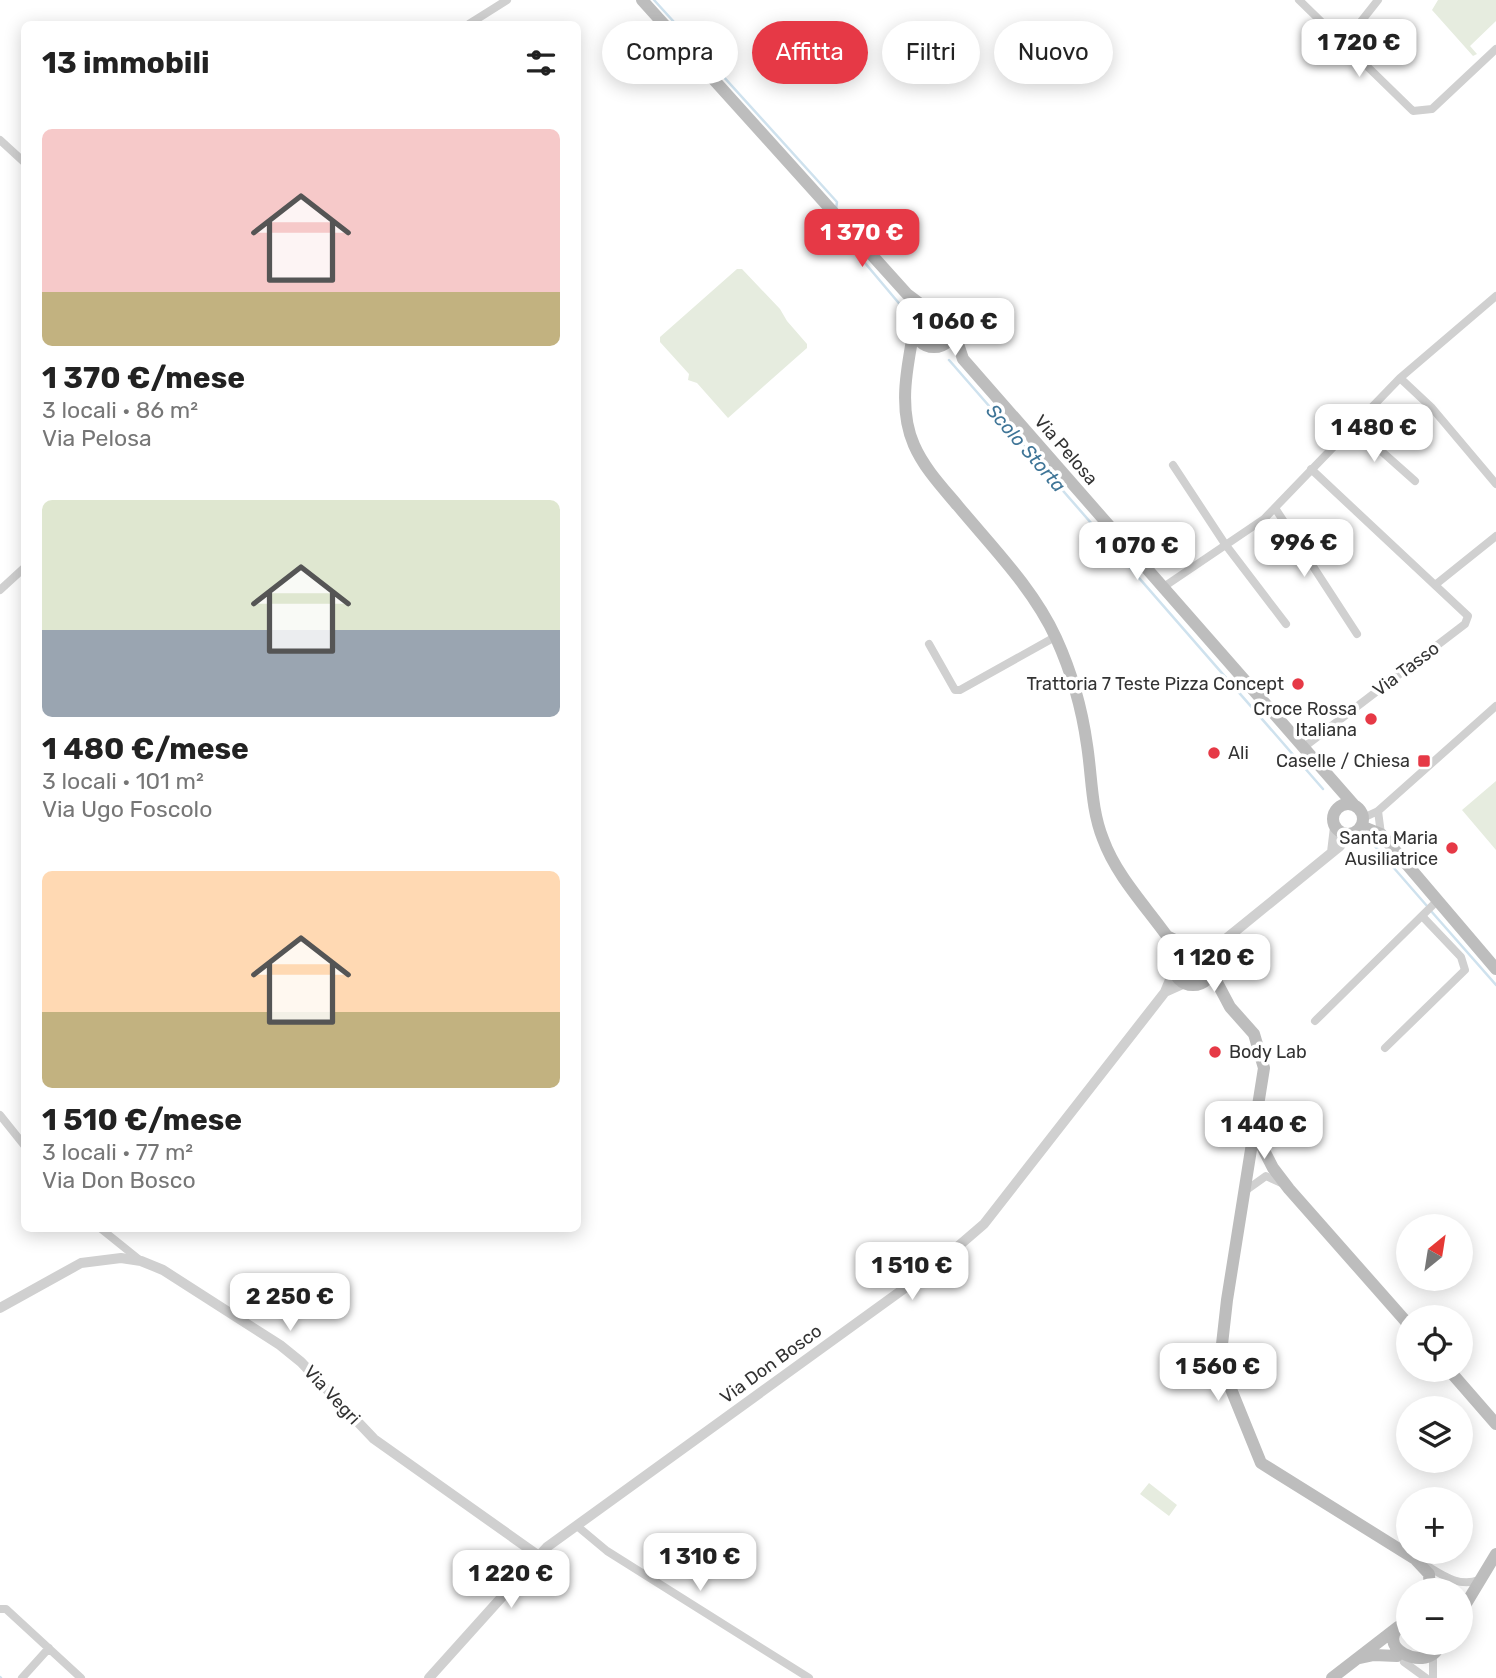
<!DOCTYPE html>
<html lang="it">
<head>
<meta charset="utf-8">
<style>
  :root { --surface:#fff; --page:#f6f6f6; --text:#222; --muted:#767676; --accent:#e63946 }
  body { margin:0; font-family:Rubik,sans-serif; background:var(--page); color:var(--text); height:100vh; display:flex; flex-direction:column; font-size:26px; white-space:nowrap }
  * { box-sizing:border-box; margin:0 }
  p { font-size:23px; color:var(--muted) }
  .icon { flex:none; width:38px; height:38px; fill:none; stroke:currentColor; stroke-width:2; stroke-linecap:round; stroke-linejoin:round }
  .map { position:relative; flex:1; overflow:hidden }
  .sheet { position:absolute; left:21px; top:21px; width:560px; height:1211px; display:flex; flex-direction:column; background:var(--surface); border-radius:10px; box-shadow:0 4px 18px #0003 }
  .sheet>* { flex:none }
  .top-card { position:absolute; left:602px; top:21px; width:665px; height:63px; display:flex; gap:14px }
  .needle { width:46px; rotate:30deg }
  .fabs { position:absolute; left:1396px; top:1214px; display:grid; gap:14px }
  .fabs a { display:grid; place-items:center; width:77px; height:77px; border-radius:50%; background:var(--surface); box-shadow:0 4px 18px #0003; font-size:35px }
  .price { position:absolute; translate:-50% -60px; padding:0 16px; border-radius:14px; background:#fff; color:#222; font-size:23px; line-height:46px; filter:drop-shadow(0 2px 4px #0008) }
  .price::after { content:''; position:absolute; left:50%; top:42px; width:21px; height:16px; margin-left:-10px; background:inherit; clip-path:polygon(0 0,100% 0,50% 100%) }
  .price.current { background:var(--accent); color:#fff }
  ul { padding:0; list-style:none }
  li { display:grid; align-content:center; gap:14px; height:371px; padding:0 21px }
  li span { display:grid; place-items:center; height:217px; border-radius:10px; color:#555 }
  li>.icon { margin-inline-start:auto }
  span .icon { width:126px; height:126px; fill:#fffc; stroke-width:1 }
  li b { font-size:30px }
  h2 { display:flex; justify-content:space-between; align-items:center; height:84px; padding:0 21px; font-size:30px }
  .chip { padding:0 24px; border-radius:32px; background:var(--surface); box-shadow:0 4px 18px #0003; font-size:24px; line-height:63px }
  .chip.current { background:var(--accent); color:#fff }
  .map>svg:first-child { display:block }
</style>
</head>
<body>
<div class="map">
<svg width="1496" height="1678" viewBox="0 0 1496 1678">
  <rect width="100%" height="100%" fill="#fff"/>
  <!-- green -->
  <path fill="#e6ecdf" d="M 1438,0 L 1496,0 L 1496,21 L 1470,46 L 1477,54 L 1473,56 L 1432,10 Z
    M 737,269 L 742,269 L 780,309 L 787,321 L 807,344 L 807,348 L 728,418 L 697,383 L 688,380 L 689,374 L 660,342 L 660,337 Z
    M921 327a13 13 0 1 1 26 0a13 13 0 1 1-26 0Z
    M 1496,781 L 1496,850 L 1462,810 Z
    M 1149,1483 L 1177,1505 L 1169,1516 L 1140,1494 Z"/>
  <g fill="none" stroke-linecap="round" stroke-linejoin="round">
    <!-- stream -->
    <path stroke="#cfe2ee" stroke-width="2.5" d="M 654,0 L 837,202 L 836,209
      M 834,219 L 833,225 L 908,314
      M 949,360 L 1323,789
      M 1373,844 L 1427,906
      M 1431,911 L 1496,985
      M 0,1677 L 1,1678"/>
    <!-- minor -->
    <path stroke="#d0d0d0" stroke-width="8" d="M 1299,0 L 1413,111 L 1432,109 L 1496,49
      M 469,24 L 507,0
      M 1344,43 L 1378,0
      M 0,140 L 24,162
      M 1400,378 L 1432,408 L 1496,484
      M 1353,426 L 1415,481
      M 1173,465 L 1225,544 L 1286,624
      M 1275,508 L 1357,634
      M 1435,585 L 1496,536
      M 1162,588 L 1264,519 L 1400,378 L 1496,296
      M 0,590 L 24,568
      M 929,644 L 955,690 L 960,690 L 1055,637
      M 1304,747 L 1465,624 L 1468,616 L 1311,469
      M 1378,811 L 1381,834
      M 1363,818 L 1378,811 L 1496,706
      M 1315,1021 L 1437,901
      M 1385,1048 L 1465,970 L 1461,957 L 1422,916
      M 0,1115 L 24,1145
      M 1245,1191 L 1266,1176 L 1281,1183
      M 100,1228 L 141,1261
      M 577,1526 L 607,1551 L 809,1678
      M 1424,1564 C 1441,1574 1458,1588 1479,1580
      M 0,1609 L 6,1609 L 81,1678
      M 1433,1660 L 1433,1678
      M 1404,1662 L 1426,1678
      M 22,1678 L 49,1648"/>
    <!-- tertiary -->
    <path stroke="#d0d0d0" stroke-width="10" d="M 1332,852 L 1335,827
      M 1200,947 L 1222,942
      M 1212,959 L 1222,942 L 1340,846 L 1348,834
      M 1165,992 L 1185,983
      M 0,1308 L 81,1263 L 121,1258 L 141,1261 L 163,1270 L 280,1345 L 301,1362 L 374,1439 L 539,1556
      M 429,1678 L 547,1547 L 934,1267 L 984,1224 L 1165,992 L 1174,970"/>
    <!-- secondary -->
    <path stroke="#bdbdbd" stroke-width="12" d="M 642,0 L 907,294 L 927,309
      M914 327a20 20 0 1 1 40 0a20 20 0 1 1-40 0Z
      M 914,330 C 907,367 898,409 914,445 C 924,468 942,487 958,506 C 992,547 1033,588 1056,638 C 1071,671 1082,709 1087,745 C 1092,777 1091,809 1103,839 C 1115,872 1140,900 1161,928 L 1167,936 L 1187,946
      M 954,332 L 963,359 L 1354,805
      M1333 819a15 15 0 1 1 30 0a15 15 0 1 1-30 0Z
      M 1361,826 L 1381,834 L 1496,969
      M1173 965a20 20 0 1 1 40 0a20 20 0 1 1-40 0Z
      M 1211,971 L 1230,1007 L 1254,1034 L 1264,1068 L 1227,1300 L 1220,1362 L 1261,1463 L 1415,1559 L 1429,1574 L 1430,1591
      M 1254,1131 L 1273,1168 L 1289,1189 L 1409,1325
      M 1449,1370 L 1496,1424
      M 1461,1612 L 1496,1554
      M 1409,1621 C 1363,1644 1431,1678 1440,1643
      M 1360,1658 L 1374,1655 L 1397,1656
      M 1332,1678 L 1398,1627"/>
  </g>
  <!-- markers -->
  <g fill="#e63946" stroke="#fff" stroke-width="2.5">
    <circle cx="1298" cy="684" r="7"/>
    <circle cx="1371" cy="719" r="7"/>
    <circle cx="1214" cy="753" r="7"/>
    <rect x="1417" y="754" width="14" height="14" rx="3.5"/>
    <circle cx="1452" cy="848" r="7"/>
    <circle cx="1215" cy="1052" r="7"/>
  </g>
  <g text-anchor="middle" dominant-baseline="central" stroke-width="7" stroke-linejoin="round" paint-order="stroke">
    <!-- street labels -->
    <g font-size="18" fill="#333" stroke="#fff">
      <text transform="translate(1066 450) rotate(49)">Via Pelosa</text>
      <text transform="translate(1406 669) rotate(-37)">Via Tasso</text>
      <text transform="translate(771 1364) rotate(-36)">Via Don Bosco</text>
      <text transform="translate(332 1395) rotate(47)">Via Vegri</text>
    </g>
    <!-- poi labels -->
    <g font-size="18" fill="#333" stroke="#fff" text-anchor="end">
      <text x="1284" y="684">Trattoria 7 Teste Pizza Concept</text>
      <text x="1357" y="709">Croce Rossa<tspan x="1357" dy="21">Italiana</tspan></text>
      <text x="1228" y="753" text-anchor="start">Ali</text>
      <text x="1410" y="761">Caselle / Chiesa</text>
      <text x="1438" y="838">Santa Maria<tspan x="1438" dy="21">Ausiliatrice</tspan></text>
      <text x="1229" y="1052" text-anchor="start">Body Lab</text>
    </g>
    <!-- water labels -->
    <g font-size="19" font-style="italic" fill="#3f7597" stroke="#fff">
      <text transform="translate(1026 448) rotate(49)">Scolo Storta</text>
    </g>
  </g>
</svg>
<div class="fabs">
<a><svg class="needle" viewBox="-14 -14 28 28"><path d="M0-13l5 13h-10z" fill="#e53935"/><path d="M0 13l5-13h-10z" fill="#767676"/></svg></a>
<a><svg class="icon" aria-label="locate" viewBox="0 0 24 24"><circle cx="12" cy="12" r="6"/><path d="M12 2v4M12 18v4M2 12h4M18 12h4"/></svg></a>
<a><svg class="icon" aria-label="layers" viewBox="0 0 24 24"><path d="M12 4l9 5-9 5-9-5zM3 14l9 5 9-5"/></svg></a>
<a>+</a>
<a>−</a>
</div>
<b class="price" style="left:1359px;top:79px">1 720 €</b>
<b class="price current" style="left:862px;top:269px">1 370 €</b>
<b class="price" style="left:955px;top:358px">1 060 €</b>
<b class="price" style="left:1374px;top:464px">1 480 €</b>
<b class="price" style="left:1304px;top:579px">996 €</b>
<b class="price" style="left:1137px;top:582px">1 070 €</b>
<b class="price" style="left:1214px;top:994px">1 120 €</b>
<b class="price" style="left:1264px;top:1161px">1 440 €</b>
<b class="price" style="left:912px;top:1302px">1 510 €</b>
<b class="price" style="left:290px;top:1333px">2 250 €</b>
<b class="price" style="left:1218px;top:1403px">1 560 €</b>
<b class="price" style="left:700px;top:1593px">1 310 €</b>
<b class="price" style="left:511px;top:1610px">1 220 €</b>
<div class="top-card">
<a class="chip">Compra</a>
<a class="chip current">Affitta</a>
<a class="chip">Filtri</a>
<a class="chip">Nuovo</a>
</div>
<section class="sheet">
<h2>13 immobili<svg class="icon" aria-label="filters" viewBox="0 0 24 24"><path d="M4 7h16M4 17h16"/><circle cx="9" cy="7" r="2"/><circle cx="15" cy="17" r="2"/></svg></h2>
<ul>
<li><span style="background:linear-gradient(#f6c9c9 75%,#c2b280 0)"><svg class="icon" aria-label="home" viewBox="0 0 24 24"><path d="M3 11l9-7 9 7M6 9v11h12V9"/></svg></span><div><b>1 370 €/mese</b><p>3 locali · 86 m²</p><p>Via Pelosa</p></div></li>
<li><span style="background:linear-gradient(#dfe7d0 60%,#9aa5b1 0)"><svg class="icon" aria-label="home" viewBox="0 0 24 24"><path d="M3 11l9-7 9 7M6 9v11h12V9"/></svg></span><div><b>1 480 €/mese</b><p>3 locali · 101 m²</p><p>Via Ugo Foscolo</p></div></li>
<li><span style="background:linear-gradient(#ffd9b3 65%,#c2b280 0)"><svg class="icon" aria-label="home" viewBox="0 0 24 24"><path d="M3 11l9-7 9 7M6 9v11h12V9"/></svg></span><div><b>1 510 €/mese</b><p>3 locali · 77 m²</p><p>Via Don Bosco</p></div></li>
</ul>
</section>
</div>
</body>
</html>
